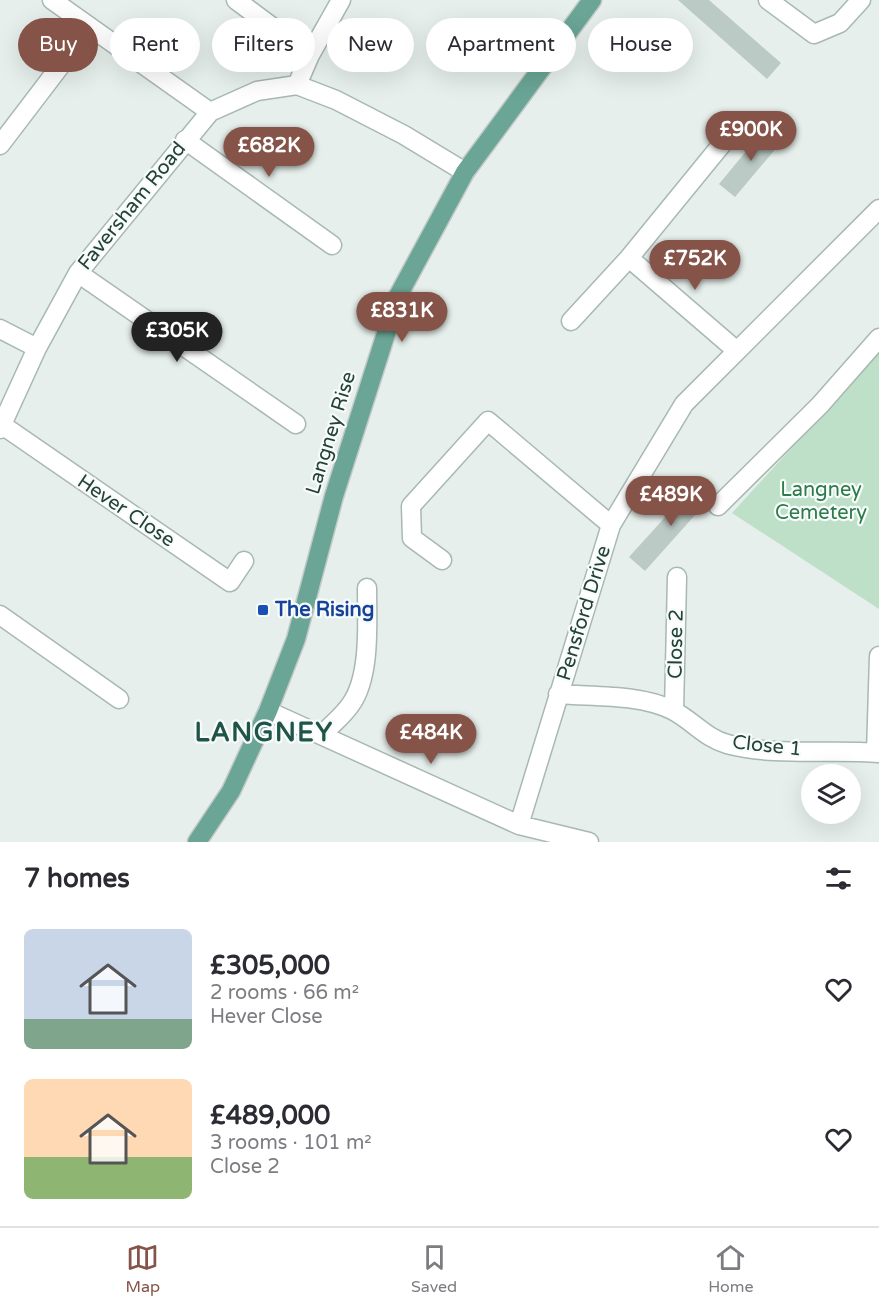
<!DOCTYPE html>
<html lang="en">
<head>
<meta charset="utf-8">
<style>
  :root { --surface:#fff; --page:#f2f2f3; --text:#2b2b33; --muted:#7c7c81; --line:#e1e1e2; --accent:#855347 }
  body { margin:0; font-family:"Varela Round",sans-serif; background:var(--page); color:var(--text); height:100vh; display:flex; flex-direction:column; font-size:22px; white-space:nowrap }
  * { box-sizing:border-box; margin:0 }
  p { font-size:20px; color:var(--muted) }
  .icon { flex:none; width:33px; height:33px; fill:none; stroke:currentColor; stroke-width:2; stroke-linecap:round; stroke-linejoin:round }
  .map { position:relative; height:842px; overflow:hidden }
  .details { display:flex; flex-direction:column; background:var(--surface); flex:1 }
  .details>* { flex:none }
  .hud { position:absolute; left:18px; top:18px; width:843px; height:54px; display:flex; gap:12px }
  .tools { position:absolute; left:801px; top:764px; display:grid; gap:12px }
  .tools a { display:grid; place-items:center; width:60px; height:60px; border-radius:50%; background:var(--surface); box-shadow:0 6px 24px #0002; font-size:30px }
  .price { position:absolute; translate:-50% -51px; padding:0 14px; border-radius:21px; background:var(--accent); color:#fff; font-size:20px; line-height:39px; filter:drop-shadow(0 2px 3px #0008) }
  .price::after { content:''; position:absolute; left:50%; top:36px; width:18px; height:14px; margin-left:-9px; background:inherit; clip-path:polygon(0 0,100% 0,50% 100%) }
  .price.on { background:#222; color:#fff }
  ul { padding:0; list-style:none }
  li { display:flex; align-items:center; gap:18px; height:150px; padding:0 24px }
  li span { display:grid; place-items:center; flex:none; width:168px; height:120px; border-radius:9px; color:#555 }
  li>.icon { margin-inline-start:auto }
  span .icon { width:72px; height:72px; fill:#fffc; stroke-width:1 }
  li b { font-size:26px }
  h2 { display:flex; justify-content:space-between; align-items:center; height:72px; padding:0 24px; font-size:26px }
  .pill { padding:0 21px; border-radius:27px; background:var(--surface); box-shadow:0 6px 24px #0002; font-size:21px; line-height:54px }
  .pill.on { background:var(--accent); color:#fff }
  .menu { display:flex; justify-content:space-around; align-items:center; height:84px; border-top:2px solid var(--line); background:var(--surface); font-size:16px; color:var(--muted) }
  .menu a { display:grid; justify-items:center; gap:3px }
  .menu .on { color:var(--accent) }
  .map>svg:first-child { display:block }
</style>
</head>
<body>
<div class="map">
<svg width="879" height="842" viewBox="0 0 879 842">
  <rect width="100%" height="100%" fill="#e6efeb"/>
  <!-- green -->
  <path fill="#bfe0c8" d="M 879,352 L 879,609 L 732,513 Z"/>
  <!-- building -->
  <path fill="#bbcac4" d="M 678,0 L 709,0 L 781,63 L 767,79 Z
    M 767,126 L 783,140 L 735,197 L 719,184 Z
    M 697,482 L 712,496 L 645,571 L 629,557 Z"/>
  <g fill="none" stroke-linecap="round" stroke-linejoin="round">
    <!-- minor casing -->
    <g stroke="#a8b8b2" stroke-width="21">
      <path id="minor" d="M 52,0 L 210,112
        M 236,0 L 310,55
        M 768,0 L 814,34 L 840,23 L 861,0
        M 297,85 L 310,55 L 341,0
        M 185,140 L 332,245
        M 0,145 L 90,27
        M 629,258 L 737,351
        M 78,273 L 296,424
        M 571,321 L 629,258 L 731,133
        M 0,329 L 37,348
        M 2,425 L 230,582 L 244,561
        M 0,429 L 37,348 L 78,273 L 210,112 L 257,91 L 297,85 L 336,100 L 404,135 L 465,172
        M 718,506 L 820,405 L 879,338
        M 442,560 L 412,538 L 411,506 L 488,421 L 611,525
        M 0,615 L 119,699
        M 558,694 C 595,697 639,694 672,710 C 692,720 705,738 727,744 C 776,757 829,749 879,753
        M 268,711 L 519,825 L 589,842
        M 674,711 L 677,577
        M 322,735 C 331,725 343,716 351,704 C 371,676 367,621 367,588
        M 876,753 L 879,656
        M 519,825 L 611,525 L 684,404 L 879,209"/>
    </g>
    <!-- major casing -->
    <g stroke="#c2cac8" stroke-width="21">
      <path id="major" d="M 197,842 L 231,791 L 268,711 L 296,639 L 334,496 L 398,296 L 465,172 L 592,0"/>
    </g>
    <!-- minor -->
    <use href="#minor" stroke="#fff" stroke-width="18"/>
    <!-- major -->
    <use href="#major" stroke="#6aa596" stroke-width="18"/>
  </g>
  <!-- markers -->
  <rect fill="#1a4fb4" stroke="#f7fbf9" stroke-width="2" x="257" y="604" width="12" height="12" rx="3"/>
  <g text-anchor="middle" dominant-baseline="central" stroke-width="4.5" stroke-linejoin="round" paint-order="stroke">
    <!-- street labels -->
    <g font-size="20" fill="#24423a" stroke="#f7fbf9">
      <text transform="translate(132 206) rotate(-51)">Faversham Road</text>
      <text transform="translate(331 433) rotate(-73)">Langney Rise</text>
      <text transform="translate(126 511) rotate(34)">Hever Close</text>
      <text transform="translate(584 613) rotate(-73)">Pensford Drive</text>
      <text transform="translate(676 644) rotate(-89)">Close 2</text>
      <text transform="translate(767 746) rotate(6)">Close 1</text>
    </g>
    <!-- park labels -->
    <g font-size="20" fill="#2d7a4b" stroke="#f7fbf9">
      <text x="821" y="490">Langney<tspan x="821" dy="23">Cemetery</tspan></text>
    </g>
    <!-- transit labels -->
    <g font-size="20" font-weight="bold" fill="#164399" stroke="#f7fbf9" text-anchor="start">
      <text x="275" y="610">The Rising</text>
    </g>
    <!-- district labels -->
    <g font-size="26" font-weight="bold" letter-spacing="1.5" fill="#1f5548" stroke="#f7fbf9">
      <text x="264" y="732">LANGNEY</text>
    </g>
  </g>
</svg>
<div class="tools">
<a><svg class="icon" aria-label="layers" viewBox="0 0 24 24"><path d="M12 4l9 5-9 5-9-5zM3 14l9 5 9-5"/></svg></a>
</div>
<b class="price" style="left:751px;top:162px">£900K</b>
<b class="price" style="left:269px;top:178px">£682K</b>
<b class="price" style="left:695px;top:291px">£752K</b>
<b class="price" style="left:402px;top:343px">£831K</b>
<b class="price on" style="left:177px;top:363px">£305K</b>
<b class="price" style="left:671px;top:527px">£489K</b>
<b class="price" style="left:431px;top:765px">£484K</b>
<div class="hud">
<a class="pill on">Buy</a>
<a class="pill">Rent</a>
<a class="pill">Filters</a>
<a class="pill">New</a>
<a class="pill">Apartment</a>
<a class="pill">House</a>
</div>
</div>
<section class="details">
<h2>7 homes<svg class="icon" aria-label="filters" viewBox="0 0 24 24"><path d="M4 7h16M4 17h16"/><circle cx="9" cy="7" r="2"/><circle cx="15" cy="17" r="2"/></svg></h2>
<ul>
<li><span style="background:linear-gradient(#c9d6e8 75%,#7fa58c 0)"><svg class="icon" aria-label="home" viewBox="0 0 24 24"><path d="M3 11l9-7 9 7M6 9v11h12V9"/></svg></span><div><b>£305,000</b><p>2 rooms · 66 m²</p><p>Hever Close</p></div><svg class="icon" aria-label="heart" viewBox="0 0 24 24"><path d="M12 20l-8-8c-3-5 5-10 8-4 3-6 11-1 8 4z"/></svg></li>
<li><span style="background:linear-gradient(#ffd9b3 65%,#8fb573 0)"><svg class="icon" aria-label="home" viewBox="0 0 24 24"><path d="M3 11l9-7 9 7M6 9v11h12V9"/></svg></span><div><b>£489,000</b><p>3 rooms · 101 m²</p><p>Close 2</p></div><svg class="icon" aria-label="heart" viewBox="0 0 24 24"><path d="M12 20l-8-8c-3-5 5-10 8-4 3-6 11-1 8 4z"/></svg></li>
</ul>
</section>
<nav class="menu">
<a class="on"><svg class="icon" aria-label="map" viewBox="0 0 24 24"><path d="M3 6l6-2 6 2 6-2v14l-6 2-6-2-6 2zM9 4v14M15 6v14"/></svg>Map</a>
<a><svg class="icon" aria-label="saved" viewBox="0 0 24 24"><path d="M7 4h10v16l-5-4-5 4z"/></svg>Saved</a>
<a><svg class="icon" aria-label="home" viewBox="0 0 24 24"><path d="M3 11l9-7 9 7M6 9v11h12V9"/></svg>Home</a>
</nav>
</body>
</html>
